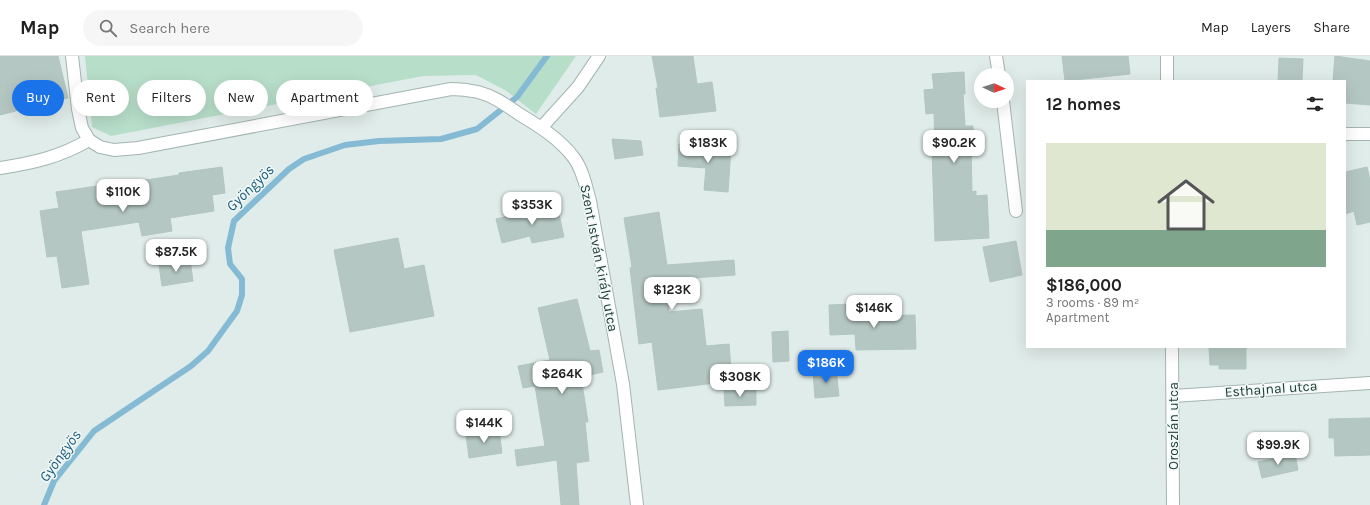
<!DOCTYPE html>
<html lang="en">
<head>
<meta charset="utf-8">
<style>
  :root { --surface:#fff; --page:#f6f6f6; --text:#222; --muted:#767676; --line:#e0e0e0; --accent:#1a73e8 }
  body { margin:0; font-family:Karla,sans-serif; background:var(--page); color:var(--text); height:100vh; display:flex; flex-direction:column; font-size:15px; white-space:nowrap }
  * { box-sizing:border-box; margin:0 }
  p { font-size:13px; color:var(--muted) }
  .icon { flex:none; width:22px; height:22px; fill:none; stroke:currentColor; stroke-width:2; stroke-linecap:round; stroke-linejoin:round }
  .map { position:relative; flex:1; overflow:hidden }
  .side { position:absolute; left:1026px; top:24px; width:320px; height:268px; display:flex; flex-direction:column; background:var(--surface); border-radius:0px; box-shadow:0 4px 16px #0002 }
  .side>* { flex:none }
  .top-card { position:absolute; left:12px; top:24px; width:380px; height:36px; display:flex; gap:8px }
  .needle { width:26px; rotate:93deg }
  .fabs { position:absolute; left:974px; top:12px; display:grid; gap:8px }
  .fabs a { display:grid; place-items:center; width:40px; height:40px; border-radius:50%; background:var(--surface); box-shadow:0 4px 16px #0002; font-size:20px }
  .price { position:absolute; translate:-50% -34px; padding:0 9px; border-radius:8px; background:#fff; color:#222; font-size:13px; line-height:26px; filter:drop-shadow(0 1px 2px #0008) }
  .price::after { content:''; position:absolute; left:50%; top:24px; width:12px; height:9px; margin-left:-6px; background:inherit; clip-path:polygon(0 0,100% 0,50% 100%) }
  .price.active { background:var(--accent); color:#fff }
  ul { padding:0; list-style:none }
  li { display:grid; align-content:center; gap:8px; height:212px; padding:0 20px }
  li span { display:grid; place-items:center; height:124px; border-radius:0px; color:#555 }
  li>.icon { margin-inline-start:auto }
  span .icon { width:72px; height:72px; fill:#fffc; stroke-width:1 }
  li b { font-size:17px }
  h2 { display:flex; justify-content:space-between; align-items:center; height:48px; padding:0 20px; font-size:17px }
  .tag { padding:0 14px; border-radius:18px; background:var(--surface); box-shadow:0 4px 16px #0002; font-size:14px; line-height:36px }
  .tag.active { background:var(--accent); color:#fff }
  header { display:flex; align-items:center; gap:24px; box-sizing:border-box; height:56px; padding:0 20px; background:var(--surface); border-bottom:1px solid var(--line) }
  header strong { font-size:19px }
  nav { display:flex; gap:22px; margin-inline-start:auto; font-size:14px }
  .search { width:280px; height:36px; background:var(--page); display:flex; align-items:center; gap:10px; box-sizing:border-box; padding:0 14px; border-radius:22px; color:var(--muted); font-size:15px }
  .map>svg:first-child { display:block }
</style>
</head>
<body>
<header>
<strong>Map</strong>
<div class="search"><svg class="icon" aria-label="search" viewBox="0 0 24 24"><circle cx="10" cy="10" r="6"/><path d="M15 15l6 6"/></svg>Search here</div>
<nav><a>Map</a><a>Layers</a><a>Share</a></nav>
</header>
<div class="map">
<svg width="1370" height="449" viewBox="0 0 1370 449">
  <rect width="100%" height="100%" fill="#e0ece9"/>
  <!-- green -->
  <path fill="#b7dec9" d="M 85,0 L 576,0 L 536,58 L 505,34 L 476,19 L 423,20 L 111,80 L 92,71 Z"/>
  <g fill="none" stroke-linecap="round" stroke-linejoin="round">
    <!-- stream -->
    <path stroke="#85bad4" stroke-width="6" d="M 44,449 L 54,425 L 94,375 L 191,310 L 208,295 L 237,255 L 242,239 L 242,223 L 230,208 L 228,192 L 234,165 L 289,113 L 304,103 L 345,89 L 379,85 L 441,83 L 477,73 L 517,41 L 547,0"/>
  </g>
  <!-- building -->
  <path fill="#b5c7c2" stroke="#b2c6c1" d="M 0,0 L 58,0 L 68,42 L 0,59 Z
    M 652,0 L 693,0 L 697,28 L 712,26 L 716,55 L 660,61 L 656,32 L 658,32 Z
    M 1062,0 L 1128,0 L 1130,18 L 1065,25 Z
    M 1335,0 L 1370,5 L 1370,49 L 1345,47 L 1345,25 L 1333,25 Z
    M 1279,2 L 1303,3 L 1302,25 L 1278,25 Z
    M 964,16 L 965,38 L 963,38 L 965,70 L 973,70 L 974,90 L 971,90 L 972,136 L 976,135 L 976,140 L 987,139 L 989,182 L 935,185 L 932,94 L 935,94 L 934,57 L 926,58 L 924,34 L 934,33 L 932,18 Z
    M 612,83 L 641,85 L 643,99 L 615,103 Z
    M 679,88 L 731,92 L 728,136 L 704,134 L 706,112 L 678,110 Z
    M 222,111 L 225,137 L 212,139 L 214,155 L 170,162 L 172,175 L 142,180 L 139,166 L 81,175 L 89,228 L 62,232 L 57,200 L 47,201 L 40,155 L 59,152 L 56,136 L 118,127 L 119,128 L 179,119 L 179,117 Z
    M 1367,111 L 1370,124 L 1370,166 L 1357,169 L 1354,155 L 1345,158 L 1345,116 Z
    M 557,149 L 564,181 L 532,187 L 530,180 L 502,187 L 496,163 Z
    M 659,156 L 667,209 L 734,204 L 735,219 L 665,224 L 669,256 L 702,253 L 706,290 L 729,288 L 732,325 L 658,334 L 652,286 L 639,288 L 630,212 L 632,211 L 624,162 Z
    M 398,182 L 404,213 L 424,209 L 434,260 L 350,276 L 334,194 Z
    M 1016,185 L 1022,219 L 990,226 L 983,191 Z
    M 190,204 L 193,225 L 162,230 L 159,209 Z
    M 577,243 L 590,295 L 599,294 L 603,316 L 581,321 L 588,366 L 585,366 L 589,405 L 576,407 L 579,449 L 561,449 L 557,404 L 517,410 L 515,394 L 545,390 L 535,330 L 523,332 L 518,310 L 550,304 L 538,252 Z
    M 853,248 L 854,260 L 915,259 L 916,293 L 856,294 L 855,278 L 830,279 L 829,249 Z
    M 788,275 L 789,305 L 773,306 L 772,276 Z
    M 1209,291 L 1246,291 L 1246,313 L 1219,313 L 1219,309 L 1210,309 Z
    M 836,313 L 839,340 L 815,342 L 813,315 Z
    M 756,334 L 756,349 L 725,350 L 724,335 Z
    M 1370,362 L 1370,399 L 1335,400 L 1334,382 L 1329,382 L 1329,363 Z
    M 499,374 L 502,397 L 469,402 L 466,378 Z
    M 1295,398 L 1298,414 L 1262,422 L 1258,406 Z"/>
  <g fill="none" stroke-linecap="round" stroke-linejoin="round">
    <!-- minor casing -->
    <g stroke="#a3b4b1" stroke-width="14">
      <path id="minor" d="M 72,0 L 78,53 L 82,72 L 89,84 L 100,91 L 114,94 L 138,92 L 451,33 C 460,33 469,34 478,36 C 494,40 506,49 519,58 C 539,70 560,83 574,102 C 583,114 586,131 590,145 L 623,328 L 637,449
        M 996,0 L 999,19
        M 1167,0 L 1167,25
        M 1003,45 L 1016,155
        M 541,72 L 578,31 L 599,0
        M 1345,78 L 1370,78
        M 0,112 C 33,107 60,101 89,84
        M 1172,291 L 1173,449
        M 1173,340 L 1370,327"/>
    </g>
    <!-- minor -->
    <use href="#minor" stroke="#fff" stroke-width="12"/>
  </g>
  <g text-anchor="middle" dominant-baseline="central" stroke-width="3" stroke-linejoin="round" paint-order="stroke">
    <!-- street labels -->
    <g font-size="14" fill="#203d3a" stroke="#f1f8f6">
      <text transform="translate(599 202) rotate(79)">Szent István király utca</text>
      <text transform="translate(1271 333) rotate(-4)">Esthajnal utca</text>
      <text transform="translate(1173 370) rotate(-90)">Oroszlán utca</text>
    </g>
    <!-- water labels -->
    <g font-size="15" font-style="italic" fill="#17597c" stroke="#f1f8f6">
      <text transform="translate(250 132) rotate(-44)">Gyöngyös</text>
      <text transform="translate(60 400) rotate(-54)">Gyöngyös</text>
    </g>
  </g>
</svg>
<div class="fabs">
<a><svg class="needle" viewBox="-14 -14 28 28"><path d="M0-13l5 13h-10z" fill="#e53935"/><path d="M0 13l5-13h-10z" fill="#767676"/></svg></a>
</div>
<b class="price" style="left:708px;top:108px">$183K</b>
<b class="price" style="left:954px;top:108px">$90.2K</b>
<b class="price" style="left:123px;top:157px">$110K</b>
<b class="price" style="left:532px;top:170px">$353K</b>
<b class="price" style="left:176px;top:217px">$87.5K</b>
<b class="price" style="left:672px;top:255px">$123K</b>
<b class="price" style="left:874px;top:273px">$146K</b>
<b class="price active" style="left:826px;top:328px">$186K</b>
<b class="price" style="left:562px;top:339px">$264K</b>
<b class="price" style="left:740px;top:342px">$308K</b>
<b class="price" style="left:484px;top:388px">$144K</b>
<b class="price" style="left:1278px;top:410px">$99.9K</b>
<div class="top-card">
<a class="tag active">Buy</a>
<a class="tag">Rent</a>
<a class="tag">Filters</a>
<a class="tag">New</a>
<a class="tag">Apartment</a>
</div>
<section class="side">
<h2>12 homes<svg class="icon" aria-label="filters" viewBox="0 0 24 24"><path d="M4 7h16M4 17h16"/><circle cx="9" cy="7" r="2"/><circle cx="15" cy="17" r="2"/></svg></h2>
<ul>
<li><span style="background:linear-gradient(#dfe7d0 70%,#7fa58c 0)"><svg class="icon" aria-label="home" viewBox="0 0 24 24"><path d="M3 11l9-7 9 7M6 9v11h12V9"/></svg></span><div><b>$186,000</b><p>3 rooms · 89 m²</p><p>Apartment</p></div></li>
</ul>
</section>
</div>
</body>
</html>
